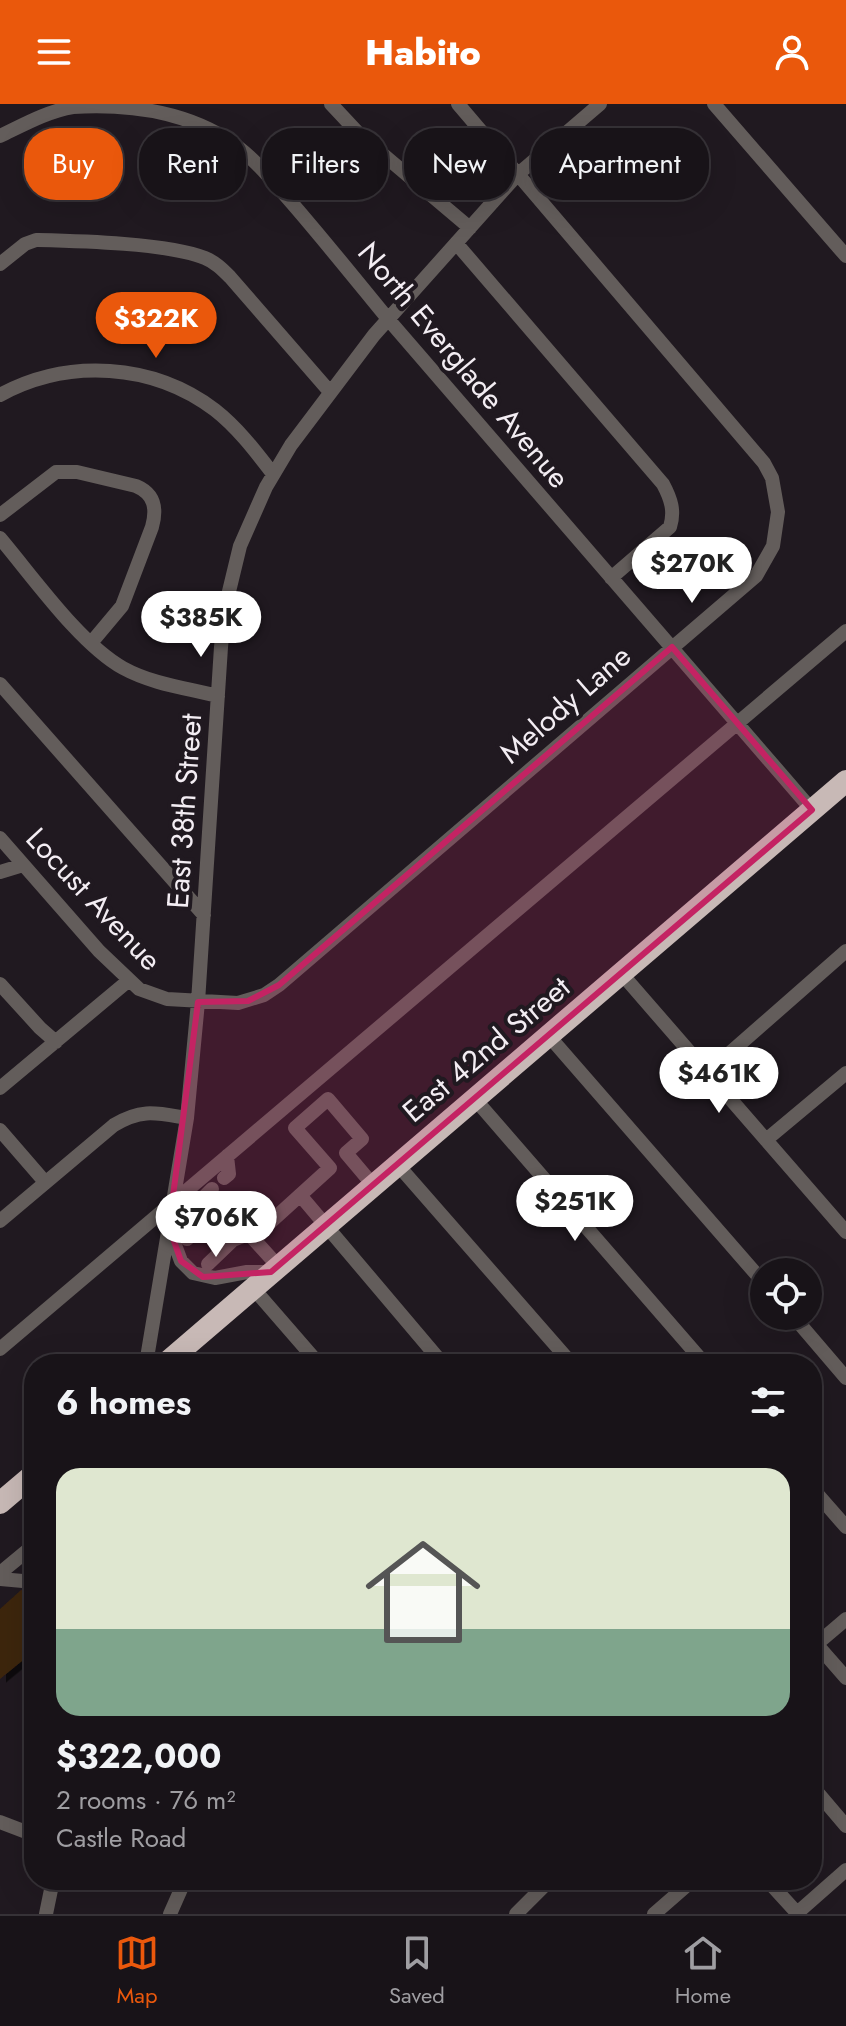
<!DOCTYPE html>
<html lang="en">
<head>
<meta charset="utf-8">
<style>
  :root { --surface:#181318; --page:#252025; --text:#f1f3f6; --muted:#9f9ea2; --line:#363237; --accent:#ea580c }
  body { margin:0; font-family:Jost,sans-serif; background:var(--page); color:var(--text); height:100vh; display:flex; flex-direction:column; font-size:30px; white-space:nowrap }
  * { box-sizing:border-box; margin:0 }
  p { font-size:26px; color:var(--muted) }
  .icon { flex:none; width:44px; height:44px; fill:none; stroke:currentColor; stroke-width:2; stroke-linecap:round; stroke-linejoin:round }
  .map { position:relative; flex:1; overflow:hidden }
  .sheet { position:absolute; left:24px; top:1250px; width:798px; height:536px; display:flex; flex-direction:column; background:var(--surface); border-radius:32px; box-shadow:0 8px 32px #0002,0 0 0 2px var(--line) }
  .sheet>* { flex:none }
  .top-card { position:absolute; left:24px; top:24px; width:798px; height:72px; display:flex; gap:16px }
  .controls { position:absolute; left:750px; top:1154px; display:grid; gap:16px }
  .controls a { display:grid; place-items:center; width:72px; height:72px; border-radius:50%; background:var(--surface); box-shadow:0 8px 32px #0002,0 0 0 2px var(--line); font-size:40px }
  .price { position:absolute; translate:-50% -68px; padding:0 18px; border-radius:28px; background:#fff; color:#222; font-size:26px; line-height:52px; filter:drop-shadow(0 2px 4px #0008) }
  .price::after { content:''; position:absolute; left:50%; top:48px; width:24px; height:18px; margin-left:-12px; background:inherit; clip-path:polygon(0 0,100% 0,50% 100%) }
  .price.active { background:var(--accent); color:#fff }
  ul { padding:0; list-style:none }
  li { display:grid; align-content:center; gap:16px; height:424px; padding:0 32px }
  li span { display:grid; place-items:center; height:248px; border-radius:24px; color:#555 }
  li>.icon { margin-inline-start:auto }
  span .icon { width:144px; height:144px; fill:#fffc; stroke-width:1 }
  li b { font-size:34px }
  h2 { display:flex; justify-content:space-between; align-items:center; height:96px; padding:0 32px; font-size:34px }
  .pill { padding:0 28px; border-radius:32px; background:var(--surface); box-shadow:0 8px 32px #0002,0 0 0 2px var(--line); font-size:28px; line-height:72px }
  .pill.active { background:var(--accent); color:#fff }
  header { display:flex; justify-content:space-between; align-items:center; height:104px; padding:0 32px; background:var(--accent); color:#fff; font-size:36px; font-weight:800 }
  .tab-bar { display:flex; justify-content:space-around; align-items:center; height:112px; border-top:2px solid var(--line); background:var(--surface); font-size:22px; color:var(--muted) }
  .tab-bar a { display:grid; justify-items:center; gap:4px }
  .tab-bar .active { color:var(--accent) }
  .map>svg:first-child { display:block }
</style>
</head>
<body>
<header><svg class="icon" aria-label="menu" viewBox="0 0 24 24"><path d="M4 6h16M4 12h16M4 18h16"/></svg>Habito<svg class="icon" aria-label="person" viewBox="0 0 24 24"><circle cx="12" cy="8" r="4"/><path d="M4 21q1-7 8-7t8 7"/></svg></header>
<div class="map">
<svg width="846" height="1810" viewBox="0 0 846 1810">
  <defs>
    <filter id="shadow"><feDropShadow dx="6" dy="3.5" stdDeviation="0" flood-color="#0009"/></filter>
  </defs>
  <rect width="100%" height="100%" fill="#201920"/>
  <!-- building -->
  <path fill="#3d250e" filter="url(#shadow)" d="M 21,1486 L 34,1488 L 34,1556 L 26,1562 L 22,1557 L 0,1575 L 0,1505 Z"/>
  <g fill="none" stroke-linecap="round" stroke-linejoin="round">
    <!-- minor -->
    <path stroke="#635d5b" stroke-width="14" d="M 331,0 L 360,31 L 470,124
      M 714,0 L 846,152
      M 0,32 C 23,21 48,7 73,3 C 125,0 181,7 225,34 C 251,50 271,75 291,98 C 324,136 356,176 388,215 L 812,706
      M 456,139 L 663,380 C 671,395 675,407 670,423 L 611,474
      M 0,160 L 25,140 L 36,136 C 77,137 169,139 205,154 C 215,158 222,165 230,173 L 330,288
      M 0,291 C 68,254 153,259 215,306 C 238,324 256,348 273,370
      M 0,411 L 56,368 L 77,368 L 136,382 C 155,390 157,405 152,423 L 122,502 L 91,539
      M 0,434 C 33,473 80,540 123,564 C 152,580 186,584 218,592
      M 0,580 L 204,811
      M 0,734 L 99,847 L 139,885 L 167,895 L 238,899 L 264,891 L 279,881 L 756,472 L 773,442 L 778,408 L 772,374 L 764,359 L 458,0
      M 0,768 L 23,761
      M 621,869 L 846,1128
      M 0,880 L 40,924 L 56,938
      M 548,931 L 764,1179
      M 707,969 L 846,847
      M 0,984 L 128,877
      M 474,994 L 705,1260
      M 0,1026 L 45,1078
      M 766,1036 L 846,969
      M 397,1060 L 572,1260
      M 224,1074 L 229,1070 L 227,1052
      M 300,1091 L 443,1260
      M 171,1110 L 211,1113 L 233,1136
      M 201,1112 L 201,1096 L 212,1085
      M 0,1117 L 114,1021 C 142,1004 157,1009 187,1014
      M 169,1125 L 181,1157 L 193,1169 L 215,1174 L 247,1168 L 271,1168
      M 249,1130 L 278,1162
      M 187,1135 L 211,1113
      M 208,1160 L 233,1136 L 265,1123 L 330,1064 L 295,1024 L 328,995 L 362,1035 L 346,1049 L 373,1081
      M 253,1184 L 319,1260
      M 793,1212 L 846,1274
      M 0,1245 L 846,527
      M 146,1260 L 187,1014 L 198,898 L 221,543 L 225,504 L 240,442 L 266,383 L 291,341 L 374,231 L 517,71 L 600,0
      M 812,1384 L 846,1423
      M 0,1469 L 34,1441
      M 0,1475 L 34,1478
      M 812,1535 L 846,1574
      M 812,1544 L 846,1515
      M 34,1656 L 34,1664
      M 812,1682 L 846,1722
      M 0,1718 L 34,1731
      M 767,1776 L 798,1810
      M 46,1810 L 53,1776
      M 170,1810 L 185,1776
      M 516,1810 L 550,1776
      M 654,1810 L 693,1776
      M 796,1810 L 846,1766"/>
    <!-- highway -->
    <path stroke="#c8b9b6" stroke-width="22" d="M 165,1260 L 846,677
      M 0,1399 L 34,1370"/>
  </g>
  <!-- marked area -->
  <path fill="#c42363" fill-opacity="0.2" stroke="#c42363" stroke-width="6" stroke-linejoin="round" d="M 672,543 L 812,706 L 271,1168 L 203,1173 L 181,1157 L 169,1123 L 198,898 L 248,897 L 279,881 Z"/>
  <g text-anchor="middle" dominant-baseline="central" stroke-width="8" stroke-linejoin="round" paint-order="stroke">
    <!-- street labels -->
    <g font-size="30" fill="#f3edf3" stroke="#201920">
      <text transform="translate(464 261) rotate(50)">North Everglade Avenue</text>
      <text transform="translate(565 600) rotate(-41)">Melody Lane</text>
      <text transform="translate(184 707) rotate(-86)">East 38th Street</text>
      <text transform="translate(94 795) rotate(47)">Locust Avenue</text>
      <text transform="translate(486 945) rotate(-40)">East 42nd Street</text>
    </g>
  </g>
</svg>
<div class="controls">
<a><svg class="icon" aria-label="locate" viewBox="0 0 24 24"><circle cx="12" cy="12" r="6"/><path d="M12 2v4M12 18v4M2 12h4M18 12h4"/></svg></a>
</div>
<b class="price active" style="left:156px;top:256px">$322K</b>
<b class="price" style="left:692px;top:501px">$270K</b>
<b class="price" style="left:201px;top:555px">$385K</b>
<b class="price" style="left:719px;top:1011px">$461K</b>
<b class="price" style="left:575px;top:1139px">$251K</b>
<b class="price" style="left:216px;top:1155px">$706K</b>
<div class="top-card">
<a class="pill active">Buy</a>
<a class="pill">Rent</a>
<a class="pill">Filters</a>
<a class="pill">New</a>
<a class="pill">Apartment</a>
</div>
<section class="sheet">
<h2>6 homes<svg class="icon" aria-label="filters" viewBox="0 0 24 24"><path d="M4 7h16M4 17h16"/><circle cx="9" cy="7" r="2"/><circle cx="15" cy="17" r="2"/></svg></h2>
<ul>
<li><span style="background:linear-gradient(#dfe7d0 65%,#7fa58c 0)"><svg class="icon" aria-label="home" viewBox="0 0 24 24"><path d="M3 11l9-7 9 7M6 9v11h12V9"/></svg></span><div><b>$322,000</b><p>2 rooms · 76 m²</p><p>Castle Road</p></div></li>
</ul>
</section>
</div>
<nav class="tab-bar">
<a class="active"><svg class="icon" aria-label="map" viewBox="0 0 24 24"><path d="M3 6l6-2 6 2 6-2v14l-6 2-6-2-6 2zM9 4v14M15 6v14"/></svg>Map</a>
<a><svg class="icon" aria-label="saved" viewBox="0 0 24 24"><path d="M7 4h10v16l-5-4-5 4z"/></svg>Saved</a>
<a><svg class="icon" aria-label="home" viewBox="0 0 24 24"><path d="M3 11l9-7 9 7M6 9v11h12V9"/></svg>Home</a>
</nav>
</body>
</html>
